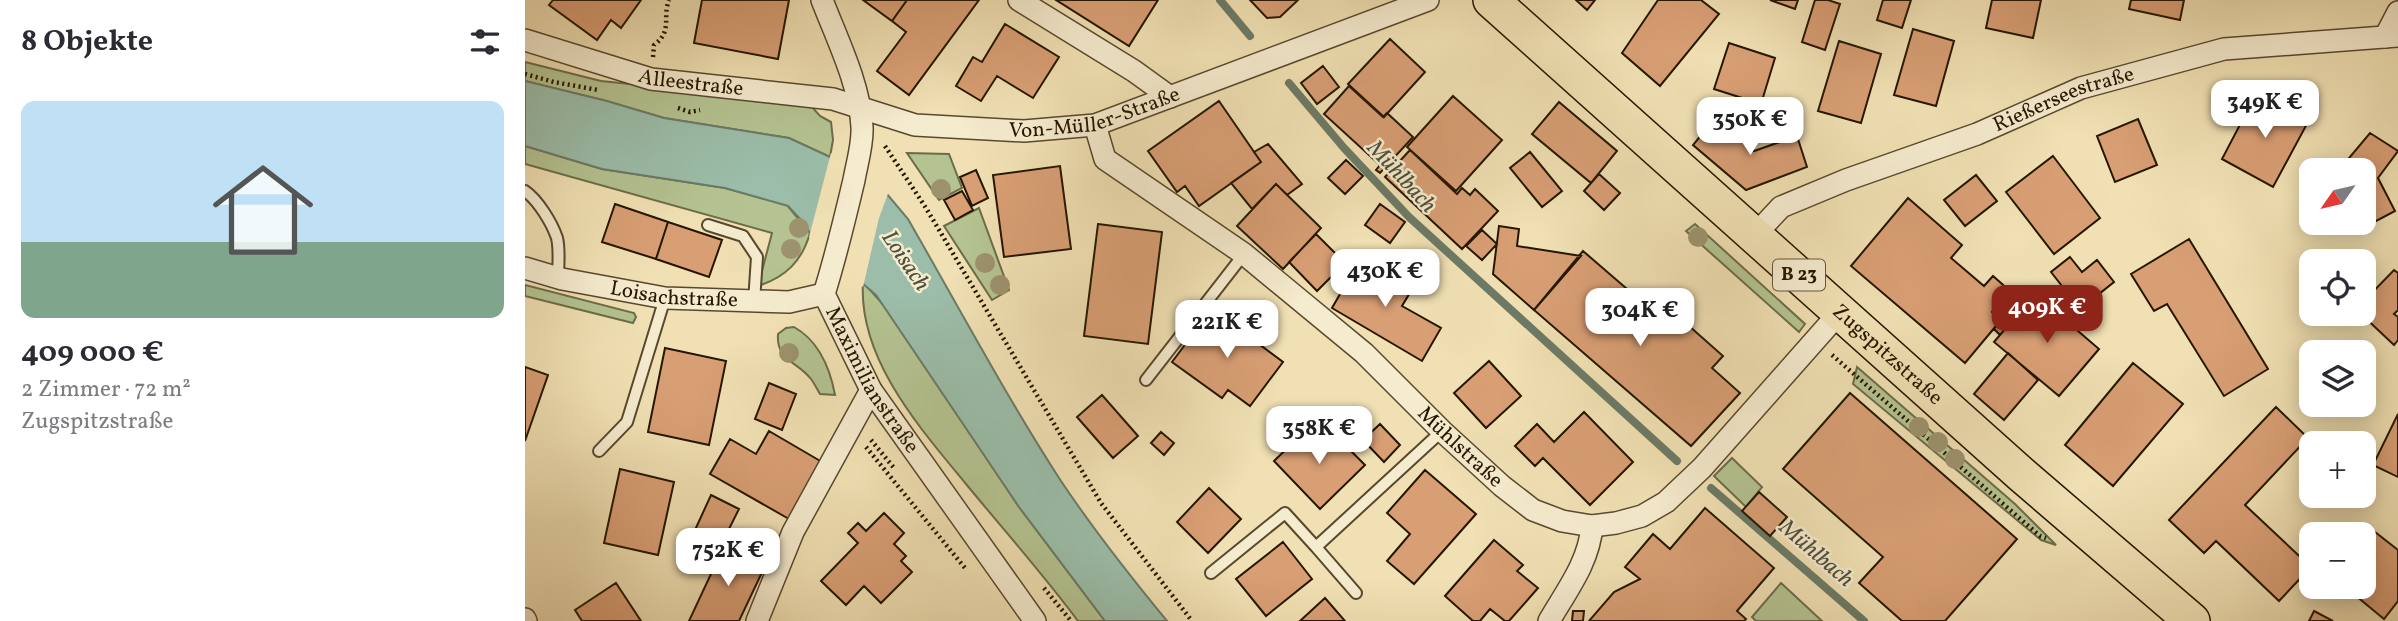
<!DOCTYPE html>
<html lang="de">
<head>
<meta charset="utf-8">
<style>
  :root { --surface:#fff; --page:#f7f7f7; --text:#2b2b33; --muted:#7c7c81; --line:#e1e1e2; --accent:#8f2418 }
  body { margin:0; font-family:Vollkorn,serif; background:var(--page); color:var(--text); height:100vh; display:flex; flex-direction:column; font-size:26px; white-space:nowrap }
  * { box-sizing:border-box; margin:0 }
  p { font-size:23px; color:var(--muted) }
  .icon { flex:none; width:38px; height:38px; fill:none; stroke:currentColor; stroke-width:2; stroke-linecap:round; stroke-linejoin:round }
  .map { position:relative; flex:1; overflow:hidden }
  .sheet { display:flex; flex-direction:column; background:var(--surface); width:525px }
  .sheet>* { flex:none }
  .needle { width:46px; rotate:236deg }
  .controls { position:absolute; left:1774px; top:158px; display:grid; gap:14px }
  .controls a { display:grid; place-items:center; width:77px; height:77px; border-radius:14px; background:var(--surface); box-shadow:0 4px 18px #0003; font-size:35px }
  .price { position:absolute; translate:-50% -60px; padding:0 16px; border-radius:14px; background:#fff; color:#222; font-size:23px; line-height:46px; filter:drop-shadow(0 2px 4px #0008) }
  .price::after { content:''; position:absolute; left:50%; top:42px; width:21px; height:16px; margin-left:-10px; background:inherit; clip-path:polygon(0 0,100% 0,50% 100%) }
  .price.current { background:var(--accent); color:#fff }
  ul { padding:0; list-style:none }
  li { display:grid; align-content:center; gap:14px; height:371px; padding:0 21px }
  li+li { border-top:2px solid var(--line) }
  li span { display:grid; place-items:center; height:217px; border-radius:14px; color:#555 }
  li>.icon { margin-inline-start:auto }
  span .icon { width:126px; height:126px; fill:#fffc; stroke-width:1 }
  li b { font-size:30px }
  h2 { display:flex; justify-content:space-between; align-items:center; height:84px; padding:0 21px; font-size:30px }
  main { display:flex; flex:1; min-height:0 }
  .map>svg:first-child { display:block }
</style>
</head>
<body>
<main>
<section class="sheet">
<h2>8 Objekte<svg class="icon" aria-label="filters" viewBox="0 0 24 24"><path d="M4 7h16M4 17h16"/><circle cx="9" cy="7" r="2"/><circle cx="15" cy="17" r="2"/></svg></h2>
<ul>
<li><span style="background:linear-gradient(#bfe0f5 65%,#7fa58c 0)"><svg class="icon" aria-label="home" viewBox="0 0 24 24"><path d="M3 11l9-7 9 7M6 9v11h12V9"/></svg></span><div><b>409 000 €</b><p>2 Zimmer · 72 m²</p><p>Zugspitzstraße</p></div></li>
</ul>
</section>
<div class="map">
<svg width="1873" height="621" viewBox="0 0 1873 621">
  <rect width="100%" height="100%" fill="#f0e0b3"/>
  <filter id="stains"><feTurbulence type="fractalNoise" baseFrequency=".00286" numOctaves="4"/><feColorMatrix values="0 0 0 0 .2 0 0 0 0 .09 0 0 0 0 .02 0 0 0 .5 -.17"/></filter>
  <radialGradient id="worn" r=".72"><stop offset=".6" stop-color="#630" stop-opacity="0"/><stop offset="1" stop-color="#630" stop-opacity=".3"/></radialGradient>
  <!-- green -->
  <path fill="#b4c391" stroke="#6c6c49" stroke-width="2" d="M 0,62 L 76,81 L 265,100 L 288,108 L 295,116 L 306,122 L 308,140 L 305,157 L 264,138 L 139,118 L 81,101 L 0,81 Z
    M 0,146 L 77,169 L 200,188 L 262,205 L 285,233 C 277,261 261,277 233,286 L 247,233 L 0,164 Z
    M 382,153 L 424,154 L 437,188 L 414,200 Z
    M 454,208 L 484,290 L 467,300 L 419,226 Z
    M 1170,224 L 1280,324 L 1274,332 L 1161,231 Z
    M 338,282 L 363,310 L 494,507 L 580,621 L 553,621 C 518,574 478,529 441,484 C 395,428 333,359 338,282 Z
    M 0,285 L 109,313 L 111,317 L 108,323 L 0,296 Z
    M 269,327 C 294,341 305,368 310,395 L 295,394 C 292,389 289,383 286,379 C 272,361 251,361 253,334 L 261,328 Z
    M 1332,367 L 1490,504 L 1531,545 L 1516,540 L 1328,384 Z
    M 1207,458 L 1237,487 L 1221,507 L 1189,476 Z
    M 1256,583 L 1297,621 L 1231,621 L 1227,617 Z"/>
  <!-- water -->
  <path fill="#9bbda9" stroke="#6c7a66" stroke-width="2" d="M 0,81 L 82,101 L 139,118 L 264,138 L 305,157 L 362,194 L 383,219 C 433,306 481,396 536,481 C 568,529 605,576 642,621 L 580,621 L 494,507 L 351,295 L 295,247 L 276,220 L 263,206 L 200,188 L 77,169 L 0,146 Z"/>
  <!-- pier -->
  <path fill="#f0e0b3" d="M 306,153 L 364,191 L 354,218 L 338,287 L 292,250 L 284,237 Z"/>
  <g fill="none" stroke-linecap="round" stroke-linejoin="round">
    <!-- stream -->
    <path stroke="#6c7a66" stroke-width="8" d="M 695,0 L 725,36
      M 764,83 L 819,148 L 884,217 L 1152,461
      M 1186,488 L 1339,621"/>
  </g>
  <!-- building -->
  <path fill="#d89e74" stroke="#251601" stroke-width="2" d="M 28,0 L 116,0 L 96,28 L 86,20 L 72,40 L 24,5 Z
    M 177,0 L 264,0 L 253,59 L 169,43 Z
    M 338,0 L 382,0 L 367,21 Z
    M 382,0 L 454,0 L 384,95 L 352,71 L 381,32 L 367,21 Z
    M 531,0 L 633,0 L 604,46 Z
    M 725,0 L 773,0 L 755,17 L 742,18 Z
    M 1051,0 L 1070,0 L 1062,10 Z
    M 1133,0 L 1176,0 L 1194,14 L 1135,86 L 1097,53 Z
    M 1245,0 L 1273,0 L 1270,9 Z
    M 1290,0 L 1303,0 L 1315,4 L 1300,50 L 1277,42 Z
    M 1358,0 L 1386,0 L 1377,28 L 1352,20 Z
    M 1467,0 L 1516,0 L 1508,38 L 1461,28 Z
    M 1606,0 L 1659,0 L 1655,20 L 1604,9 Z
    M 480,24 L 534,57 L 508,98 L 472,76 L 456,101 L 431,86 L 448,57 L 457,62 Z
    M 1388,29 L 1429,41 L 1411,106 L 1369,95 Z
    M 865,39 L 900,72 L 859,117 L 823,84 Z
    M 1314,41 L 1356,54 L 1336,123 L 1293,111 Z
    M 1204,43 L 1250,58 L 1236,104 L 1189,89 Z
    M 798,66 L 814,87 L 792,104 L 776,83 Z
    M 824,86 L 858,117 L 862,113 L 888,137 L 855,173 L 851,170 L 855,165 L 799,114 Z
    M 1731,94 L 1783,122 L 1748,187 L 1697,159 Z
    M 928,96 L 977,140 L 931,191 L 882,147 Z
    M 694,101 L 736,162 L 674,206 L 660,186 L 652,192 L 623,151 Z
    M 1034,102 L 1092,151 L 1066,183 L 1007,134 Z
    M 1190,118 L 1229,151 L 1272,136 L 1282,167 L 1221,190 L 1168,145 Z
    M 1613,119 L 1632,165 L 1590,182 L 1572,136 Z
    M 1845,133 L 1873,151 L 1853,178 L 1870,211 L 1836,229 L 1832,222 L 1839,222 L 1839,170 L 1814,170 Z
    M 743,144 L 777,184 L 762,195 L 751,184 L 727,209 L 706,183 L 736,162 L 729,152 Z
    M 885,150 L 932,194 L 937,188 L 945,195 L 950,189 L 973,211 L 937,249 L 860,177 Z
    M 1005,152 L 1037,191 L 1017,207 L 985,168 Z
    M 1528,156 L 1575,218 L 1529,254 L 1481,192 Z
    M 821,160 L 838,176 L 820,194 L 803,178 Z
    M 535,166 L 546,249 L 479,257 L 468,175 Z
    M 451,170 L 463,198 L 447,206 L 435,177 Z
    M 1074,174 L 1095,193 L 1079,210 L 1059,191 Z
    M 1451,175 L 1472,201 L 1440,226 L 1419,200 Z
    M 751,184 L 796,228 L 758,269 L 712,226 Z
    M 437,191 L 448,210 L 430,220 L 419,200 Z
    M 1383,198 L 1437,245 L 1426,258 L 1459,286 L 1468,276 L 1485,291 L 1467,312 L 1476,320 L 1440,363 L 1326,266 Z
    M 90,204 L 143,222 L 131,259 L 77,242 Z
    M 855,204 L 880,222 L 865,243 L 840,225 Z
    M 143,222 L 197,240 L 184,277 L 131,259 Z
    M 573,224 L 637,232 L 623,344 L 559,336 Z
    M 974,226 L 994,229 L 992,246 L 1056,256 L 1009,310 L 968,274 Z
    M 957,230 L 972,244 L 957,260 L 941,246 Z
    M 791,234 L 820,263 L 792,291 L 764,262 Z
    M 1664,239 L 1743,369 L 1699,396 L 1642,304 L 1629,311 L 1606,274 Z
    M 1058,251 L 1138,320 L 1146,310 L 1198,356 L 1187,368 L 1215,393 L 1166,446 L 1009,310 Z
    M 837,256 L 889,286 L 877,306 L 916,328 L 897,361 L 807,308 Z
    M 1545,257 L 1557,272 L 1572,260 L 1589,282 L 1555,309 L 1526,272 Z
    M 1869,270 L 1873,273 L 1873,310 L 1869,314 L 1873,317 L 1873,340 L 1869,345 L 1835,313 L 1839,313 L 1839,301 Z
    M 1510,294 L 1574,349 L 1534,396 L 1469,342 Z
    M 687,309 L 758,362 L 725,406 L 703,390 L 697,398 L 647,362 Z
    M 1476,320 L 1483,325 L 1475,335 L 1469,329 Z
    M 140,348 L 201,361 L 184,445 L 123,432 Z
    M 1483,353 L 1513,380 L 1479,420 L 1449,394 Z
    M 964,361 L 996,396 L 961,428 L 929,393 Z
    M 1608,363 L 1658,404 L 1588,486 L 1540,445 Z
    M 0,367 L 23,375 L 0,441 Z
    M 244,383 L 271,394 L 257,430 L 230,419 Z
    M 1325,393 L 1492,539 L 1420,621 L 1377,621 L 1334,583 L 1358,557 L 1258,469 Z
    M 577,395 L 613,436 L 588,458 L 552,417 Z
    M 1751,407 L 1783,438 L 1720,505 L 1786,567 L 1754,601 L 1691,541 L 1679,553 L 1644,520 Z
    M 1059,412 L 1108,462 L 1065,505 L 1018,458 L 1010,466 L 990,446 L 1012,424 L 1029,442 Z
    M 1873,414 L 1873,477 L 1848,465 Z
    M 855,424 L 875,445 L 859,462 L 838,440 Z
    M 781,430 L 795,445 L 807,432 L 840,465 L 795,509 L 749,461 Z
    M 244,431 L 297,462 L 264,519 L 185,474 L 205,439 L 231,454 Z
    M 636,432 L 649,443 L 639,455 L 626,443 Z
    M 95,469 L 149,482 L 133,555 L 79,543 Z
    M 900,470 L 951,514 L 889,584 L 862,561 L 885,534 L 862,513 Z
    M 684,488 L 716,519 L 683,553 L 652,522 Z
    M 1234,492 L 1262,517 L 1245,536 L 1217,511 Z
    M 186,495 L 214,509 L 197,543 L 170,530 Z
    M 1180,508 L 1249,568 L 1212,611 L 1221,619 L 1219,621 L 1064,621 L 1089,592 L 1115,579 L 1100,567 L 1128,534 L 1145,549 Z
    M 359,513 L 379,533 L 369,544 L 381,556 L 376,561 L 387,572 L 356,603 L 339,586 L 321,605 L 296,581 L 333,543 L 323,533 L 333,523 L 341,531 Z
    M 1845,528 L 1873,550 L 1873,601 L 1859,619 L 1819,586 L 1839,586 L 1839,535 Z
    M 969,540 L 998,565 L 992,571 L 1013,588 L 984,621 L 980,621 L 965,609 L 955,621 L 948,621 L 920,596 Z
    M 758,542 L 787,579 L 741,616 L 711,579 Z
    M 199,546 L 240,566 L 214,621 L 164,621 Z
    M 91,583 L 116,621 L 57,621 L 50,610 Z
    M 800,598 L 820,621 L 775,621 Z
    M 1048,611 L 1059,611 L 1058,621 L 1047,621 Z
    M 1789,611 L 1808,621 L 1784,621 Z"/>
  <g fill="none" stroke-linecap="round" stroke-linejoin="round">
    <!-- lane casing -->
    <g stroke="#58482e" stroke-width="14">
      <path id="lane" d="M 0,191 C 13,200 27,223 32,238 C 35,250 33,266 33,278
        M 183,225 L 218,236 L 232,257 L 229,302
        M 621,380 L 719,254
        M 74,451 L 102,422 L 140,298
        M 791,547 L 831,593
        M 686,573 L 760,513 L 791,547 L 917,431"/>
    </g>
    <!-- street casing -->
    <g stroke="#58482e" stroke-width="24">
      <g id="street">
        <path id="s1" d="M 297,0 C 312,39 335,85 337,127 C 338,144 332,163 329,180 C 320,218 311,256 299,294 L 346,390 L 510,621"/>
        <path d="M 494,0 L 609,71 L 645,97"/>
        <path d="M 1860,37 L 1873,12"/>
        <path id="s2" d="M 0,40 L 126,79 L 308,99 L 390,125 L 499,131 L 570,125 L 903,0"/>
        <path id="s3" d="M 570,125 L 580,159 L 719,254 L 839,353 L 917,431 L 977,486 L 1008,510 L 1037,521 L 1067,526 L 1091,523 L 1117,516 L 1141,502 L 1177,468 L 1315,312"/>
        <path id="s4" d="M 1230,235 L 1256,207 L 1321,180 L 1452,134 L 1556,88 L 1699,49 L 1873,36"/>
        <path id="s5" d="M 0,268 L 37,279 L 140,298 L 264,302 L 299,294"/>
        <path d="M 0,619 L 1,621"/>
        <path d="M 232,621 L 268,532 L 346,390"/>
        <path d="M 1024,621 C 1042,590 1064,562 1067,526"/>
      </g>
    </g>
    <!-- primary casing -->
    <g stroke="#251601" stroke-width="38">
      <g id="primary">
        <path id="s6" d="M 966,0 L 1497,475 L 1667,621"/>
      </g>
    </g>
    <!-- path -->
    <path stroke="#251601" stroke-width="4.5" stroke-dasharray="2 3.5" stroke-linecap="butt" d="M 128,57 L 129,45 C 148,31 137,18 144,0
      M 0,74 L 29,82 L 73,90
      M 153,108 L 165,112 L 175,110
      M 360,146 L 401,208 L 576,503 L 667,621
      M 1307,355 L 1515,536 L 1521,538
      M 346,440 L 369,468
      M 341,447 L 440,568
      M 519,588 L 546,621"/>
    <!-- lane -->
    <use href="#lane" stroke="#f5ebce" stroke-width="10"/>
    <!-- street -->
    <use href="#street" stroke="#f5ebce" stroke-width="21"/>
    <!-- primary -->
    <use href="#primary" stroke="#f0e0b3" stroke-width="35"/>
  </g>
  <!-- trees -->
  <g fill="#9c926d">
    <circle cx="416" cy="189" r="10"/>
    <circle cx="274" cy="228" r="10"/>
    <circle cx="1173" cy="237" r="10"/>
    <circle cx="266" cy="249" r="10"/>
    <circle cx="460" cy="263" r="10"/>
    <circle cx="475" cy="285" r="10"/>
    <circle cx="264" cy="353" r="10"/>
    <circle cx="1394" cy="427" r="10"/>
    <circle cx="1413" cy="442" r="10"/>
    <circle cx="1430" cy="459" r="10"/>
  </g>
  <g text-anchor="middle" dominant-baseline="central" stroke-width="5" stroke-linejoin="round" paint-order="stroke">
    <!-- shield labels -->
    <rect fill="#f5ebce" stroke="#63563e" stroke-width="2" x="1248" y="259.5" width="52" height="31" rx="5"/>
    <g font-size="19" font-weight="bold" fill="#251601">
      <text x="1274" y="275">B 23</text>
    </g>
    <!-- street labels -->
    <g font-size="21" fill="#251601" stroke="#f5ebce">
      <text stroke="none"><textPath href="#s2" startOffset="172">Alleestraße</textPath></text>
      <text stroke="none"><textPath href="#s4" startOffset="341">Rießerseestraße</textPath></text>
      <text stroke="none"><textPath href="#s2" startOffset="583">Von-Müller-Straße</textPath></text>
      <text stroke="none"><textPath href="#s5" startOffset="152">Loisachstraße</textPath></text>
      <text stroke="none"><textPath href="#s6" startOffset="532">Zugspitzstraße</textPath></text>
      <text stroke="none"><textPath href="#s1" startOffset="404">Maximilianstraße</textPath></text>
      <text stroke="none"><textPath href="#s3" startOffset="494">Mühlstraße</textPath></text>
    </g>
    <!-- water labels -->
    <g font-size="23" font-style="italic" fill="#4e503c" stroke="#f5ebce">
      <text transform="translate(876 177) rotate(47)">Mühlbach</text>
      <text transform="translate(380 261) rotate(56)">Loisach</text>
      <text transform="translate(1291 554) rotate(41)">Mühlbach</text>
    </g>
  </g>
  <rect width="100%" height="100%" filter="url(#stains)"/>
  <rect width="100%" height="100%" fill="url(#worn)"/>
</svg>
<div class="controls">
<a><svg class="needle" viewBox="-14 -14 28 28"><path d="M0-13l5 13h-10z" fill="#e53935"/><path d="M0 13l5-13h-10z" fill="#7c7c81"/></svg></a>
<a><svg class="icon" aria-label="locate" viewBox="0 0 24 24"><circle cx="12" cy="12" r="6"/><path d="M12 2v4M12 18v4M2 12h4M18 12h4"/></svg></a>
<a><svg class="icon" aria-label="layers" viewBox="0 0 24 24"><path d="M12 4l9 5-9 5-9-5zM3 14l9 5 9-5"/></svg></a>
<a>+</a>
<a>−</a>
</div>
<b class="price" style="left:1740px;top:140px">349K €</b>
<b class="price" style="left:1225px;top:157px">350K €</b>
<b class="price" style="left:860px;top:309px">430K €</b>
<b class="price current" style="left:1522px;top:345px">409K €</b>
<b class="price" style="left:1115px;top:348px">304K €</b>
<b class="price" style="left:702px;top:360px">221K €</b>
<b class="price" style="left:794px;top:466px">358K €</b>
<b class="price" style="left:203px;top:588px">752K €</b>
</div>
</main>
</body>
</html>
